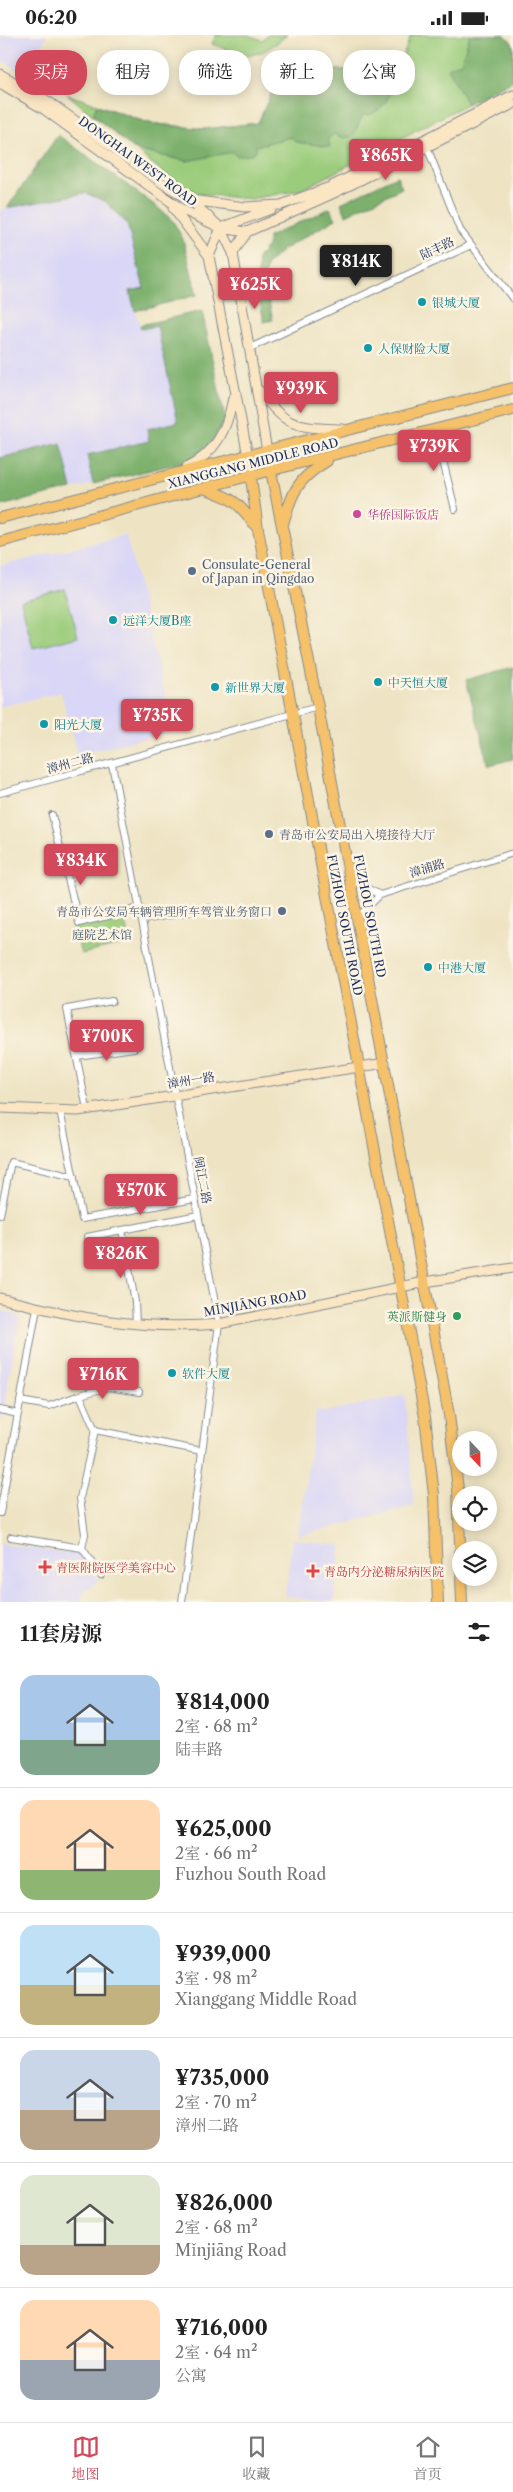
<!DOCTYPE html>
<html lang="zh">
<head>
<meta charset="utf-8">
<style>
  :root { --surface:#fff; --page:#f2f2f2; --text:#222; --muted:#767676; --line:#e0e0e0; --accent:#d1495b }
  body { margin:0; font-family:"Libre Caslon Text","Noto Serif SC",serif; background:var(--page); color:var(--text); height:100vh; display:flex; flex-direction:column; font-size:19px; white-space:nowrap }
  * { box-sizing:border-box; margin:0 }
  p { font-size:16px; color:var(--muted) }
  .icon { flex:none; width:28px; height:28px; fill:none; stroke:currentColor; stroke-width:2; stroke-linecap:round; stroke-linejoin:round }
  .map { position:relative; height:1567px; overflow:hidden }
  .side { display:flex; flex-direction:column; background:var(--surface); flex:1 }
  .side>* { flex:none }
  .top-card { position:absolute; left:15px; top:15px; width:484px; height:45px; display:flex; gap:10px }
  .needle { width:32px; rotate:158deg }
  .buttons { position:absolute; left:452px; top:1396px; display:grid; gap:10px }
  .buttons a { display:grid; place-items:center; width:45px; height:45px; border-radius:50%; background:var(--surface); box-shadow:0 2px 12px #0003; font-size:25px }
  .price { position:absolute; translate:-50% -42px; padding:0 11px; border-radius:5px; background:var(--accent); color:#fff; font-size:16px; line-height:32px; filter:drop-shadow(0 1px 2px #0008) }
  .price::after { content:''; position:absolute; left:50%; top:30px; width:15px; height:11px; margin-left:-8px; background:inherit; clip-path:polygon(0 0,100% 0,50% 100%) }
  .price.on { background:#222; color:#fff }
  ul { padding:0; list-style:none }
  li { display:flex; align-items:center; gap:15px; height:125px; padding:0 20px }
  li+li { border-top:1px solid var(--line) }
  li span { display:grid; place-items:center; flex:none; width:140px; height:100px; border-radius:15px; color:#555 }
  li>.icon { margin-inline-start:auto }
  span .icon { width:60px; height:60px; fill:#fffc; stroke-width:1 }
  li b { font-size:21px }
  h2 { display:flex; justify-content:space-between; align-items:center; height:60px; padding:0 20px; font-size:21px }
  .tag { padding:0 18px; border-radius:20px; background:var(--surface); box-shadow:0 2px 12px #0003; font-size:18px; line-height:45px }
  .tag.on { background:var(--accent); color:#fff }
  .status { display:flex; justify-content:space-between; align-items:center; height:35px; padding:0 25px; background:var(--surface); direction:ltr }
  .status svg { height:14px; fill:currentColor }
  .tab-bar { display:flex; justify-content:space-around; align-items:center; height:70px; border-top:1px solid var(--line); background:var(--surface); font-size:14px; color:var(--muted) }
  .tab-bar a { display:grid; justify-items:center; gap:2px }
  .tab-bar .on { color:var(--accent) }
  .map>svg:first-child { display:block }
</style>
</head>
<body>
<div class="status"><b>06:20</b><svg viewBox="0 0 49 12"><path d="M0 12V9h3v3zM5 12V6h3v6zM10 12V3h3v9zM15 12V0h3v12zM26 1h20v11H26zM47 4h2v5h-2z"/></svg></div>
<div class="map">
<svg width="513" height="1567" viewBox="0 0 513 1567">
  <rect width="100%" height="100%" fill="#fcf5e5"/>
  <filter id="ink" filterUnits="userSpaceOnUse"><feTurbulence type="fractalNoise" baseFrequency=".02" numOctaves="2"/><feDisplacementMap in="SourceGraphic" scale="10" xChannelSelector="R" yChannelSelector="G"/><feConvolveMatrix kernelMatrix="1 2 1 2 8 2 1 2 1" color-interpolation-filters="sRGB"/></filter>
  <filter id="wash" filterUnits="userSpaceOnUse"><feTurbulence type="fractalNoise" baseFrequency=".0096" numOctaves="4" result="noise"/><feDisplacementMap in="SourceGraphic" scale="20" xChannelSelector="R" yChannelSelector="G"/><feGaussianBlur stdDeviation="1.12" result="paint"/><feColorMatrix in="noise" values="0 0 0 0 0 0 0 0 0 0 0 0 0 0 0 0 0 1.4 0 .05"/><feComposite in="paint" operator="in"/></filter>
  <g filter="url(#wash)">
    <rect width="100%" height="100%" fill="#eee4c4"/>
    <!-- built -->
    <path fill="#d9d6f7" d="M 0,0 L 46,0 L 31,43 L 0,24 Z
      M 85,158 L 105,166 L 127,189 L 144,253 L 130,257 L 141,294 L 157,291 L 178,387 L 147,394 L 150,406 L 87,420 L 93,449 L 72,454 L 61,408 L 0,423 L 0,176 L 7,173 Z
      M 126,500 L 174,696 L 77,720 L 61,657 L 0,672 L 0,531 Z
      M 0,1275 L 20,1281 L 1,1387 L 0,1387 Z
      M 405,1360 L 414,1471 L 298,1501 L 316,1376 L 325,1377 Z
      M 292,1504 L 341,1510 L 334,1567 L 285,1562 Z
      M 0,1509 L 80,1519 L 99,1546 L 83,1556 L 81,1567 L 0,1567 Z"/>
    <!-- green -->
    <path fill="#9bcc7c" stroke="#5b7e6d" d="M 216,0 L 248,0 L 262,5 L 268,0 L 287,0 C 255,26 250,23 212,9 Z
      M 411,0 L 505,0 L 513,9 L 513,45 L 301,155 L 251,164 L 200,159 L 165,139 L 67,59 L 148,88 L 204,94 L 258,88 L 281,36 L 398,34 Z
      M 65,554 L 78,602 L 33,613 L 21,566 Z
      M 123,880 L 130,908 L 81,919 L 74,891 Z"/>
    <!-- forest -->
    <path fill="#7cb06c" stroke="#4c7065" d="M 470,0 L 505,0 L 513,9 L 513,45 L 467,69 L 448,33 L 461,27 Z
      M 393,34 C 397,52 384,81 363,80 L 353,101 L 344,103 L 334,99 L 328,103 L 330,112 L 296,107 L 291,102 L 256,111 L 256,116 L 250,120 L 236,121 L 233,117 L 187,126 L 144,117 L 130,111 L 93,80 L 97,70 L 148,88 L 204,94 L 258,88 L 281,36 Z
      M 58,100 L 156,171 L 173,186 L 183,204 L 197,260 L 135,276 L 130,256 L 144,253 L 127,189 L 105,166 L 85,158 L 7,173 Z
      M 397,141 L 402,153 L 346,180 L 341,168 Z
      M 330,173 L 336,184 L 284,214 L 267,229 L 264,243 L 273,285 L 264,287 L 257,251 L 258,221 L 264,218 L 263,215 L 268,211 L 268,202 Z
      M 202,276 L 225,384 L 215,403 L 192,425 L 93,449 L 87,420 L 149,406 L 147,394 L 178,387 L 157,291 L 141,294 L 140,290 Z
      M 61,408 L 72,454 L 0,471 L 0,423 Z
      M 513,632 L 513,724 L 489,730 L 466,645 Z"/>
  </g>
  <g filter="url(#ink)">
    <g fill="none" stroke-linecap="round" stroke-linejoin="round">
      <!-- street casing -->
      <g stroke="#848a91" stroke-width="8">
        <path id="street" d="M 427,112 L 460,195 L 513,264
          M 250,313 L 471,210
          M 435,394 L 455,474
          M 112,729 L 219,1289 L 182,1567
          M 0,758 L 318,672
          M 52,780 L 79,888 L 140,873
          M 350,844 L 380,860 L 513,818
          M 358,882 L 380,860
          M 142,885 L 209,873
          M 77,1021 L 134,1013
          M 87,1074 L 67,974 L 112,966
          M 60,1075 L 82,1184 L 195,1164
          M 0,1180 L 11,1127 L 74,1142
          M 122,1195 L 135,1267 L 136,1290
          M 87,1202 L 198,1180
          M 20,1366 L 49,1371 L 80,1360
          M 0,1375 L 18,1379
          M 95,1395 L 80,1360 L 108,1352 L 139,1357
          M 0,1478 L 37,1273
          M 11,1502 L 82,1513
          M 101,1540 L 82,1513 L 85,1499 L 80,1463 L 95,1395 L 202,1416"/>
      </g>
      <!-- secondary casing -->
      <g stroke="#848a91" stroke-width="11">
        <path id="secondary" d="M 0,39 L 49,67 L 165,150 L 190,165 L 245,172 L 281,170 L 330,152 L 513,60
          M 0,48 L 45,75 L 181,174 L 221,193 L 247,197 L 332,159 L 513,69
          M 190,165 L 221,193 L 233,218 L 267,416
          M 173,173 L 209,221
          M 233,218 L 247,197
          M 260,356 C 286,394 299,392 342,394
          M 248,421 L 209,221 L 221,193 L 271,174
          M 186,433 C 216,418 227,395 233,363
          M 0,1073 L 78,1076 L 385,1028
          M 0,1263 C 73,1282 143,1296 219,1289 L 425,1247 L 513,1233"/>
      </g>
      <!-- primary casing -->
      <g stroke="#848a91" stroke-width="12">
        <path id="primary" d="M 267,416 L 318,672 L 449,1380 L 458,1454 L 461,1536
          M 248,421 L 258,494 L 425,1382 L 434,1460 L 438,1567
          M 203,453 C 234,463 239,468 258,494
          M 0,483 L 513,353
          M 283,489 C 292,457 298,443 327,426
          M 0,507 L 252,440 L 513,375
          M 461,1542 L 462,1567"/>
      </g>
      <!-- street -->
      <use href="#street" stroke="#fff" stroke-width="6"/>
      <!-- secondary -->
      <use href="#secondary" stroke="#fbe6c4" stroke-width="9"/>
      <!-- primary -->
      <use href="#primary" stroke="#f5c16b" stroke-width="10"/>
    </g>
  </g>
  <!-- markers -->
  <g fill="#0f9aa8" stroke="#fcf5e5" stroke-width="2">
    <circle cx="422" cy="267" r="5"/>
    <circle cx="368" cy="313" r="5"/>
    <circle cx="113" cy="585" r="5"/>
    <circle cx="378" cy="647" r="5"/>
    <circle cx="215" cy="652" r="5"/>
    <circle cx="44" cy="689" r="5"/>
    <circle cx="428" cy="932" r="5"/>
    <circle cx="172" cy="1338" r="5"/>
  </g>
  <circle fill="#d1479c" stroke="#fcf5e5" stroke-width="2" cx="357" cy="479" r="5"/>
  <g fill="#5c6f8a" stroke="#fcf5e5" stroke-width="2">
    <circle cx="192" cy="536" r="5"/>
    <circle cx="269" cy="799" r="5"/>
    <circle cx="282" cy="876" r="5"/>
  </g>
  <circle fill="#2e9e5b" stroke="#fcf5e5" stroke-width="2" cx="457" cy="1281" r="5"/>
  <g fill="#e0444e" stroke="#fcf5e5" stroke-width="2">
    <path d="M42.5 1524.5h5v5h5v5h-5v5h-5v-5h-5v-5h5z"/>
    <path d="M310.5 1528.5h5v5h5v5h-5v5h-5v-5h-5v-5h5z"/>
  </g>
  <g text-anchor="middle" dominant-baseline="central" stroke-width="5" stroke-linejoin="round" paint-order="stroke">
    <!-- street labels -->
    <g font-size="12" fill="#1b2f5e" stroke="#fcf5e5">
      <text transform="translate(138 126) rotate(36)">DONGHAI WEST ROAD</text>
      <text transform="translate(437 213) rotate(-25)">陆丰路</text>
      <text transform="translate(253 428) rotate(-14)">XIANGGANG MIDDLE ROAD</text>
      <text transform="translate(70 728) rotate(-15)">漳州二路</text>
      <text transform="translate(427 833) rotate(-17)">漳浦路</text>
      <text transform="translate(370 881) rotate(79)">FUZHOU SOUTH RD</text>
      <text transform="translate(345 890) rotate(79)">FUZHOU SOUTH ROAD</text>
      <text transform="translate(191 1045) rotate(-9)">漳州一路</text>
      <text transform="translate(203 1145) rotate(79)">闽江二路</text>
      <text transform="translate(255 1268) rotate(-10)">MǏNJIĀNG ROAD</text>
    </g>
    <!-- culture labels -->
    <g font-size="12" fill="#0d838f" stroke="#fcf5e5" text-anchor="start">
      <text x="432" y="267">银城大厦</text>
      <text x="378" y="313">人保财险大厦</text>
      <text x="123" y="585">远洋大厦B座</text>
      <text x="388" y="647">中天恒大厦</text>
      <text x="225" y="652">新世界大厦</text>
      <text x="54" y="689">阳光大厦</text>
      <text x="438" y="932">中港大厦</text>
      <text x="182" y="1338">软件大厦</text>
    </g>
    <!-- hotel labels -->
    <g font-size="12" fill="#b23c85" stroke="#fcf5e5" text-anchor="start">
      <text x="367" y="479">华侨国际饭店</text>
    </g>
    <!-- service labels -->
    <g font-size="12" fill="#4e5e75" stroke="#fcf5e5" text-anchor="start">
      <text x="202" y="529">Consulate-General<tspan x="202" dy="14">of Japan in Qingdao</tspan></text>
      <text x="279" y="799">青岛市公安局出入境接待大厅</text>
      <text x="272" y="876" text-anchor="end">青岛市公安局车辆管理所车驾管业务窗口</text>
    </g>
    <!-- park labels -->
    <g font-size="12" fill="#3b5666" stroke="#fcf5e5">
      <text x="102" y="899">庭院艺术馆</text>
    </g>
    <!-- leisure labels -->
    <g font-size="12" fill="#27864d" stroke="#fcf5e5" text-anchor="end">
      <text x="447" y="1281">英派斯健身</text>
    </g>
    <!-- health labels -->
    <g font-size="12" fill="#be3a42" stroke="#fcf5e5" text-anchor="start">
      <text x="56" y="1532">青医附院医学美容中心</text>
      <text x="324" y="1536">青岛内分泌糖尿病医院</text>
    </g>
  </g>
</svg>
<div class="buttons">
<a><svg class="needle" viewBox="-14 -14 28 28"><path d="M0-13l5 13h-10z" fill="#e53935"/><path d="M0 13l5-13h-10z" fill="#767676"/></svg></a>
<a><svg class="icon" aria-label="locate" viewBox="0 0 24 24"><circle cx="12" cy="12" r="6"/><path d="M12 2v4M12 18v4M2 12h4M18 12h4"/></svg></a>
<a><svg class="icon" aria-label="layers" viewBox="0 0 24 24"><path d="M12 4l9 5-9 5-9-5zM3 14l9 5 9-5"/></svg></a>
</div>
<b class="price" style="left:386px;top:146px">¥865K</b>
<b class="price on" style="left:356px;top:252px">¥814K</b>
<b class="price" style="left:255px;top:275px">¥625K</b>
<b class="price" style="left:301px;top:379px">¥939K</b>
<b class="price" style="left:434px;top:437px">¥739K</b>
<b class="price" style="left:157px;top:706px">¥735K</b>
<b class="price" style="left:81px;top:851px">¥834K</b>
<b class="price" style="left:107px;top:1027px">¥700K</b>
<b class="price" style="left:141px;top:1181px">¥570K</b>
<b class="price" style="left:121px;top:1244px">¥826K</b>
<b class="price" style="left:103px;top:1365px">¥716K</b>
<div class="top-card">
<a class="tag on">买房</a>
<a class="tag">租房</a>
<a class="tag">筛选</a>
<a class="tag">新上</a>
<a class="tag">公寓</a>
</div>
</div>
<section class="side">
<h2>11套房源<svg class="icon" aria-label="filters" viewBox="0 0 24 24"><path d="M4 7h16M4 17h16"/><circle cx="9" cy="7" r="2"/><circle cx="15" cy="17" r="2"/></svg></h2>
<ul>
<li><span style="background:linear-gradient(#a9c7e8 65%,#7fa58c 0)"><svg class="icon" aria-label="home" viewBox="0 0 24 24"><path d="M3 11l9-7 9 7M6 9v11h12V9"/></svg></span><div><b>¥814,000</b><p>2室 · 68 m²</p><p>陆丰路</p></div></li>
<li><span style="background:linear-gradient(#ffd9b3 70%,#8fb573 0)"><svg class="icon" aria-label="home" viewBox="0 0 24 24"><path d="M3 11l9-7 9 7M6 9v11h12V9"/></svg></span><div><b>¥625,000</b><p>2室 · 66 m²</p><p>Fuzhou South Road</p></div></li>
<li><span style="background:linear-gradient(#bfe0f5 60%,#c2b280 0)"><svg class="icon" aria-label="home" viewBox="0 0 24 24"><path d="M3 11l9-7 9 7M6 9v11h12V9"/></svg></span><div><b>¥939,000</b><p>3室 · 98 m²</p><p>Xianggang Middle Road</p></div></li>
<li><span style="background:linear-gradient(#c9d6e8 60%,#b9a48a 0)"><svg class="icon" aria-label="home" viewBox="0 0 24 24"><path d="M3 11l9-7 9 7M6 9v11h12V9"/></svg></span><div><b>¥735,000</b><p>2室 · 70 m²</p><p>漳州二路</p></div></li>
<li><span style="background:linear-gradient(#dfe7d0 70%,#b9a48a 0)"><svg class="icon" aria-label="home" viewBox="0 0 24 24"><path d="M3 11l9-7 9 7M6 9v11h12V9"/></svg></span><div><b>¥826,000</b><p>2室 · 68 m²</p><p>Mǐnjiāng Road</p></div></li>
<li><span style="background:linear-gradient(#ffd9b3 60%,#9aa5b1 0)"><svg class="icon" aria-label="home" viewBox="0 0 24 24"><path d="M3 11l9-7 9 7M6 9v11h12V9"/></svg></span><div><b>¥716,000</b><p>2室 · 64 m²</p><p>公寓</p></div></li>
</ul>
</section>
<nav class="tab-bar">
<a class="on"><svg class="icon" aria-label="map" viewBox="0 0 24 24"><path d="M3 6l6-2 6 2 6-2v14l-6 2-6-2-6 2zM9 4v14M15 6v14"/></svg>地图</a>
<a><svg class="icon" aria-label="saved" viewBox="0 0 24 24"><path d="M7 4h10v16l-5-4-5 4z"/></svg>收藏</a>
<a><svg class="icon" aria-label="home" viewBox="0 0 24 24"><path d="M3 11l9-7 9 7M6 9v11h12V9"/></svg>首页</a>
</nav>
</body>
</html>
